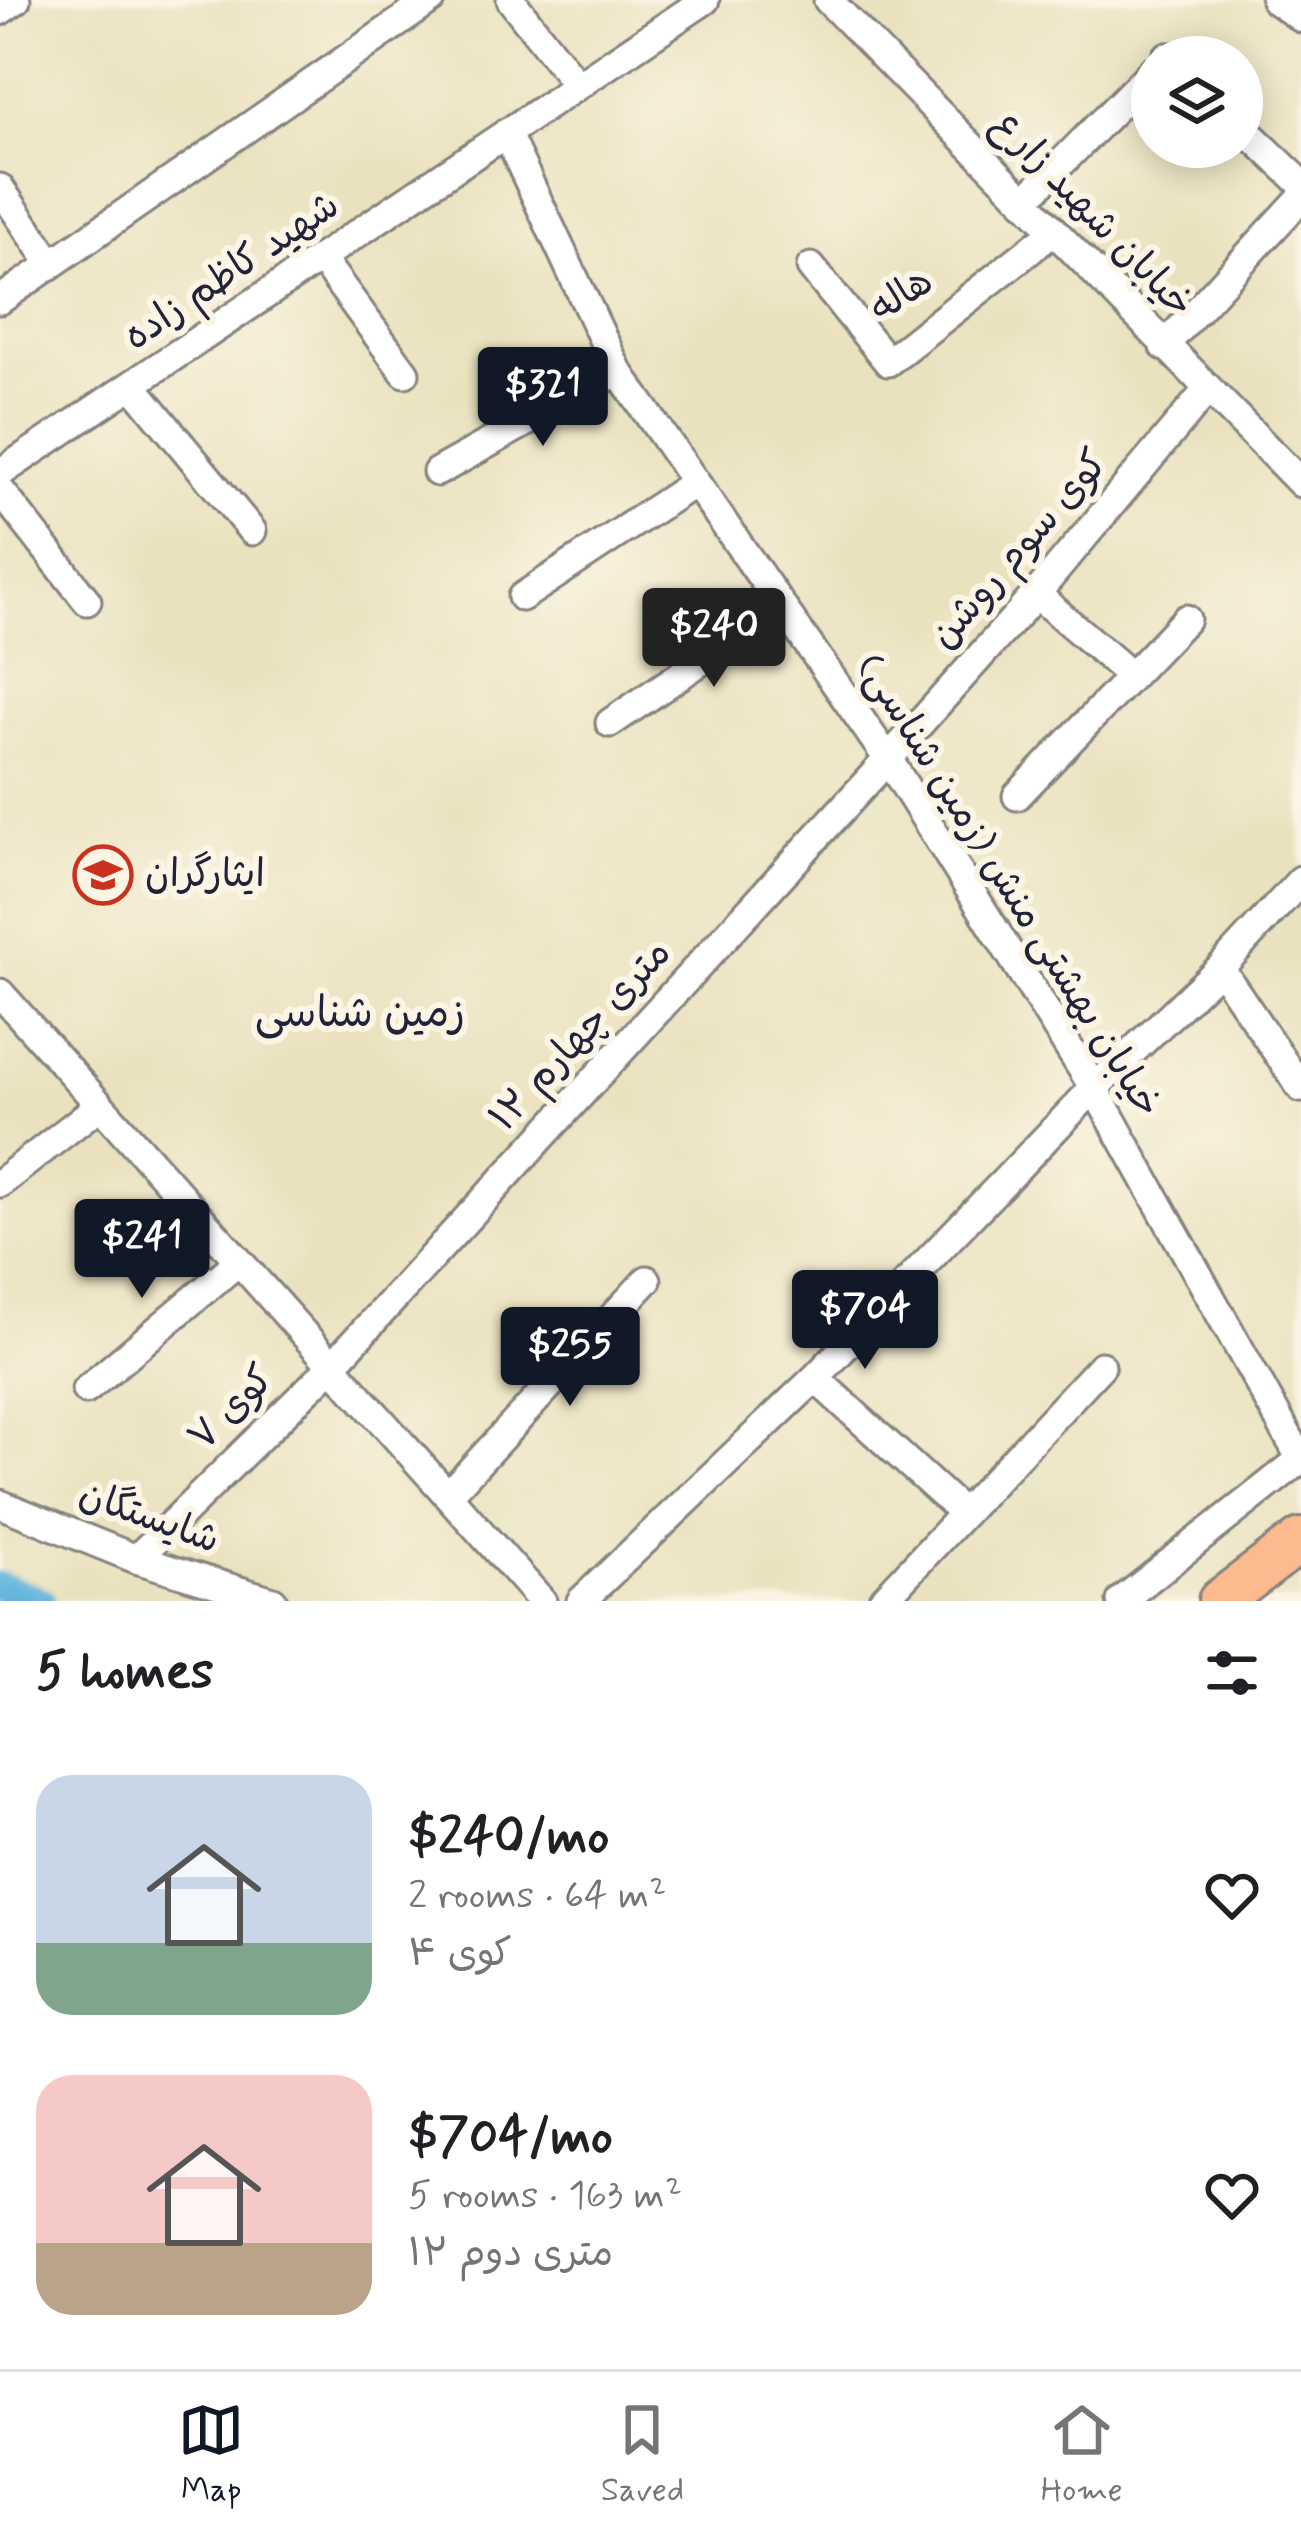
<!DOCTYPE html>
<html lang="en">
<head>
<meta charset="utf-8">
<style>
  :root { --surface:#fff; --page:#f2f2f2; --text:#202124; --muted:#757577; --line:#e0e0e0; --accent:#111827 }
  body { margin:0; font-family:Mynerve,"Playpen Sans Arabic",sans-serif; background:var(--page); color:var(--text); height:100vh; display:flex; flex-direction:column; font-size:45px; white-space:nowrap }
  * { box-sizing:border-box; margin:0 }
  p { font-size:39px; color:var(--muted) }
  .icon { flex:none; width:66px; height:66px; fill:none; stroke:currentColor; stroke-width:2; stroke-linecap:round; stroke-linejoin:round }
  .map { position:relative; height:1601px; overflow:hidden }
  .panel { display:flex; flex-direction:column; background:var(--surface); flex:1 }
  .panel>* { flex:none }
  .controls { position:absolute; left:1131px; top:36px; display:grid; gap:24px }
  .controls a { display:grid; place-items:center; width:132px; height:132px; border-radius:50%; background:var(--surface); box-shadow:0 6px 30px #0003; font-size:60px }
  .price { position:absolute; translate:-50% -102px; padding:0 27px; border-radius:12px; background:var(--accent); color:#fff; font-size:39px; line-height:78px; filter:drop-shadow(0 3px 6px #0008) }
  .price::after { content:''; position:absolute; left:50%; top:72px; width:36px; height:27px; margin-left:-18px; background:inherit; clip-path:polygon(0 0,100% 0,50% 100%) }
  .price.selected { background:#222; color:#fff }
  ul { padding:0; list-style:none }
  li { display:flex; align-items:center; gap:36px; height:300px; padding:0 36px }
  li span { display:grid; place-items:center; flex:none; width:336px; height:240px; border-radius:36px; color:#555 }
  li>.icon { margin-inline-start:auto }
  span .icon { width:144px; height:144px; fill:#fffc; stroke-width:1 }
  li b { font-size:51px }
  h2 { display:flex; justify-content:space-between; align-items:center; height:144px; padding:0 36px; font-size:51px }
  .menu { display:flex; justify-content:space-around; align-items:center; height:168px; border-top:3px solid var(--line); background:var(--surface); font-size:33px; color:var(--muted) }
  .menu a { display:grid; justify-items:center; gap:6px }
  .menu .selected { color:var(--accent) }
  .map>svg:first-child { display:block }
</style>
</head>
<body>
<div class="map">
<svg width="1301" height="1601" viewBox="0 0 1301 1601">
  <rect width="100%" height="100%" fill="#fcf5e5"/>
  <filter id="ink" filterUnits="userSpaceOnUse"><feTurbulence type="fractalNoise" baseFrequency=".00833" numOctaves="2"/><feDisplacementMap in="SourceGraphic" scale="24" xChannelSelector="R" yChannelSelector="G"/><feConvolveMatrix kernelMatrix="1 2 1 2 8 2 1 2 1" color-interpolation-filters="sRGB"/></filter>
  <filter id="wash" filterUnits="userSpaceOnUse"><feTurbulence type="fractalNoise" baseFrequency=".004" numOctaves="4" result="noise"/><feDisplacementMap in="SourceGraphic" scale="48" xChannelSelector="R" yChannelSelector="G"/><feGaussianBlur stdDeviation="2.7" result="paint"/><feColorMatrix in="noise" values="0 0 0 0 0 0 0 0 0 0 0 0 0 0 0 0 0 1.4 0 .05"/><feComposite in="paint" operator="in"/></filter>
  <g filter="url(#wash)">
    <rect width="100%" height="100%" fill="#eae2bf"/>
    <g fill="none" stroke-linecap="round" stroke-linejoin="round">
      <!-- canal -->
      <path stroke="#61b4dd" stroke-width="30" d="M 0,1587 L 40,1601"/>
    </g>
  </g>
  <g filter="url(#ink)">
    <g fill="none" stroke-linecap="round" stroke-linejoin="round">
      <!-- street casing -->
      <g stroke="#86827d" stroke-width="33">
        <path id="street" d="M 511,0 L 577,85
          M 828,0 L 1301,483
          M 1275,0 L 1301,18
          M 0,11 L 16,0
          M 1166,57 L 1169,57
          M 1242,127 L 1301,183
          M 506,133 L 618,371 L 888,759 L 1094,1088 L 1301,1459
          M 0,188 L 51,263
          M 1024,201 L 1152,71
          M 322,260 L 405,373
          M 811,267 L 888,362 L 1053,232
          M 0,300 L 431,0
          M 1164,346 L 1301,198
          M 133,386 L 252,531
          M 437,472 L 618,371
          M 0,473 L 705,0
          M 0,490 L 87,601
          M 1036,594 L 1131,676
          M 522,597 L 693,484
          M 610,723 L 782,606
          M 1017,796 L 1186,619
          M 1220,968 L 1301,1088
          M 0,993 L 542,1601
          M 0,1183 L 100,1105
          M 815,1378 L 963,1513
          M 86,1390 L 239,1261
          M 448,1495 L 647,1280
          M 0,1504 L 136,1559 L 273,1601
          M 136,1559 L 332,1366 L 888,759 L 1036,594 L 1208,389
          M 581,1601 L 815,1378 L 1094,1088 L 1220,968 L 1301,880
          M 882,1601 L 1101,1366
          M 1121,1601 L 1301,1459"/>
      </g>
      <!-- primary casing -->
      <g stroke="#86827d" stroke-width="48">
        <path id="primary" d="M 1220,1601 L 1301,1540"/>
      </g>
      <!-- street -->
      <use href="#street" stroke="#fff" stroke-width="27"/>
      <!-- primary -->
      <use href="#primary" stroke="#fcba8e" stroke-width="42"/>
    </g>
  </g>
  <!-- icons -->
  <defs>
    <g id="school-ring" transform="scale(3)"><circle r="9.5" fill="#fcf5e5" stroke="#c8321e" stroke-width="1.5"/><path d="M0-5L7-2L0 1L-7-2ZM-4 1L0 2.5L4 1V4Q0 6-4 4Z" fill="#c8321e"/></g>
  </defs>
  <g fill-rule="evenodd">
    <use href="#school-ring" x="103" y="875"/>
  </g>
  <g text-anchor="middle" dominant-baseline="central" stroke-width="12" stroke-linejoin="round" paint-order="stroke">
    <!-- street labels -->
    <g font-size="39" fill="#22223b" stroke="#fcf5e5">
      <text transform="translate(1092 215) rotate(46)">خیابان شهید زارع</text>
      <text transform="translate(232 272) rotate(-34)">شهید کاظم زاده</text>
      <text transform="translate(902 296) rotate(-33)">هاله</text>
      <text transform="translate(1020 550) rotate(-49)">کوی سوم روشن</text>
      <text transform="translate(1008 886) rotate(58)">خیابان بهشتی منش (زمین شناسی)</text>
      <text transform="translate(581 1036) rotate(-47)">۱۲ متری چهارم</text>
      <text transform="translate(232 1409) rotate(-45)">کوی ۷</text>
      <text transform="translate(149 1518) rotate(20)">شایستگان</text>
    </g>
    <!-- poi labels -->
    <g font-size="39" fill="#22223b" stroke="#fcf5e5" text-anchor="start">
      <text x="145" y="875">ایثارگران</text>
    </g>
    <!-- neighbourhood labels -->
    <g font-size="42" fill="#22223b" stroke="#fcf5e5">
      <text x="360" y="1014">زمین شناسی</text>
    </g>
  </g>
</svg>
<div class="controls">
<a><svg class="icon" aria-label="layers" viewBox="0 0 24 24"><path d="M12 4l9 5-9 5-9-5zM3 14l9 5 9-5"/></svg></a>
</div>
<b class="price" style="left:543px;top:449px">$321</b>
<b class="price selected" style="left:714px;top:690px">$240</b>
<b class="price" style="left:142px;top:1301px">$241</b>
<b class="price" style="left:865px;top:1372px">$704</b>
<b class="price" style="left:570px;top:1409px">$255</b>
</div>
<section class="panel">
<h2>5 homes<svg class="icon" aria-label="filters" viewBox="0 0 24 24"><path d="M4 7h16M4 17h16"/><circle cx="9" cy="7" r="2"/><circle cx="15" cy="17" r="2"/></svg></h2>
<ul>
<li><span style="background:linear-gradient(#c9d6e8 70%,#7fa58c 0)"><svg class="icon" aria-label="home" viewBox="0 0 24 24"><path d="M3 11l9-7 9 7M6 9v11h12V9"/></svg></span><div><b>$240/mo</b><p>2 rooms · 64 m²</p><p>کوی ۴</p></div><svg class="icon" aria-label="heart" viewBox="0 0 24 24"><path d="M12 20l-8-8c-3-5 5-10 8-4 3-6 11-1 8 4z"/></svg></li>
<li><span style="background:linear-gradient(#f6c9c9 70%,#b9a48a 0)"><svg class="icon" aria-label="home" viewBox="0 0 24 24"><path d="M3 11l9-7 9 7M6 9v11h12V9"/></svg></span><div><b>$704/mo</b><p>5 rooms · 163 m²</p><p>۱۲ متری دوم</p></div><svg class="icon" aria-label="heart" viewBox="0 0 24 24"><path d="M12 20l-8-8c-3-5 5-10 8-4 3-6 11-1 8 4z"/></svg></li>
</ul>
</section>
<nav class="menu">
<a class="selected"><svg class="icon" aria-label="map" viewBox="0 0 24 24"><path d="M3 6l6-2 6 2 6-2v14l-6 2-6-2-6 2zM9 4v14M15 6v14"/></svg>Map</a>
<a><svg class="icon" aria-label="saved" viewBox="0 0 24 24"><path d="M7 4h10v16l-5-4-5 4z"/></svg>Saved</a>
<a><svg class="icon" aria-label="home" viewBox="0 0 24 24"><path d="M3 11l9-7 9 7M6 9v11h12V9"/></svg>Home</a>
</nav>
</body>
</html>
